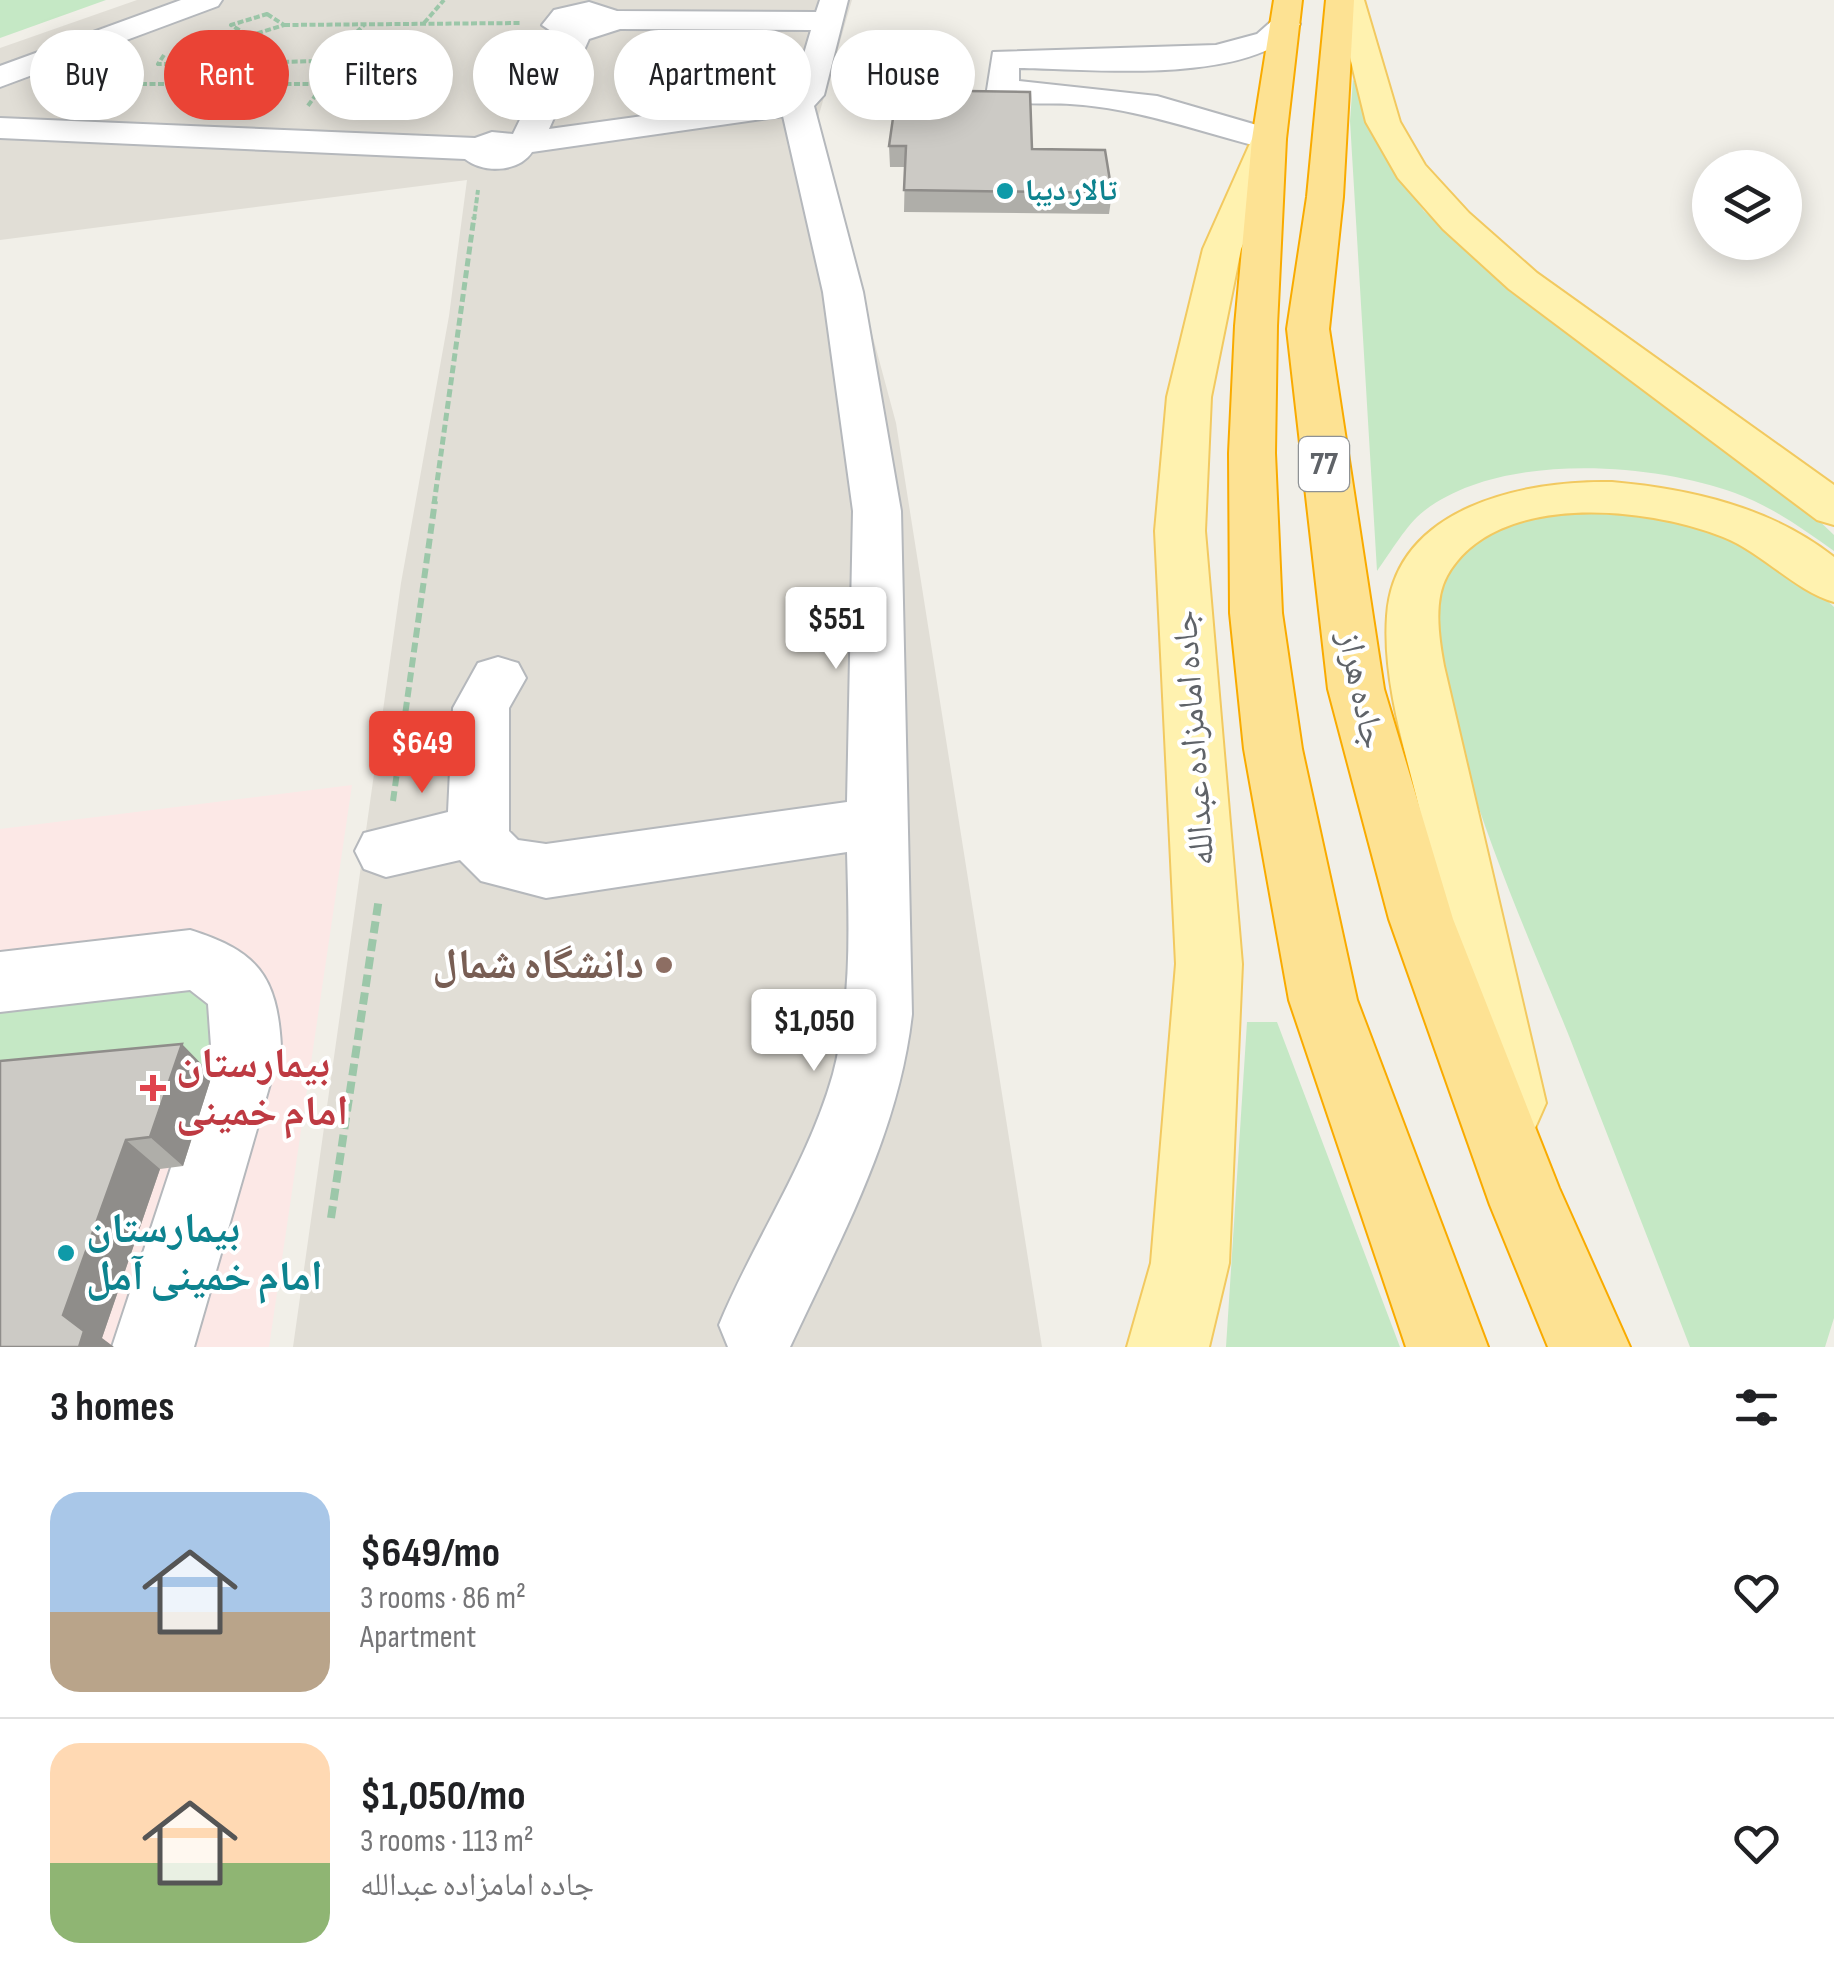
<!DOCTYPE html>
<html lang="en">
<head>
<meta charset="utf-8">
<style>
  :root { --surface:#fff; --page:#f6f6f6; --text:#202124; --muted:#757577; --line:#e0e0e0; --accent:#ea4335 }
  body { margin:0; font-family:"Sofia Sans Condensed","Noto Naskh Arabic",sans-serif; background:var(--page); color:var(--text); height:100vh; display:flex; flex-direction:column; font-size:38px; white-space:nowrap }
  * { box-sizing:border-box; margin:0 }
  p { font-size:32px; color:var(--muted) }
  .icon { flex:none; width:55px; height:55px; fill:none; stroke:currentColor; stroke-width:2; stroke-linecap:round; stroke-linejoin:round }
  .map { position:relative; height:1347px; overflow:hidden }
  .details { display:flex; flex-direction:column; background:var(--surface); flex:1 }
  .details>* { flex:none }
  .banner { position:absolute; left:30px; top:30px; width:1000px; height:90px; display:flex; gap:20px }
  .fabs { position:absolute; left:1692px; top:150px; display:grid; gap:20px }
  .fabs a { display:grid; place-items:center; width:110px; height:110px; border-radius:50%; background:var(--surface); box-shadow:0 5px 25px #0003; font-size:50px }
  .price { position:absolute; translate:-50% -85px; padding:0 22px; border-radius:10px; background:#fff; color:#222; font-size:32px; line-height:65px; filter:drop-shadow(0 2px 5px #0008) }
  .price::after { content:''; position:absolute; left:50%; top:60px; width:30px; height:22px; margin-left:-15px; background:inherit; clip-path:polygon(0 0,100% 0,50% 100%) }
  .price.on { background:var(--accent); color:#fff }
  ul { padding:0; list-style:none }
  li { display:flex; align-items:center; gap:30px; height:250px; padding:0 50px }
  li+li { border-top:2px solid var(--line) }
  li span { display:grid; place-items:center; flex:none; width:280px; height:200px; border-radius:30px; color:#555 }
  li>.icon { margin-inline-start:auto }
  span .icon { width:120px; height:120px; fill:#fffc; stroke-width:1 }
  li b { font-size:42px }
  h2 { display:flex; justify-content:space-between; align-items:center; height:120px; padding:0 50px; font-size:42px }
  .pill { padding:0 35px; border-radius:45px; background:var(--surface); box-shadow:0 5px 25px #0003; font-size:35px; line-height:90px }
  .pill.on { background:var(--accent); color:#fff }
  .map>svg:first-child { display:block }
</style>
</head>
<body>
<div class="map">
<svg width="1834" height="1347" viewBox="0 0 1834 1347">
  <rect width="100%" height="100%" fill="#f1efe8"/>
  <!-- education -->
  <path fill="#e1ded6" d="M 137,0 L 852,0 L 816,125 L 896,423 L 1042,1347 L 293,1347 L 401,583 L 449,316 L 467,180 L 0,240 L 0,48 Z"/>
  <!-- medical -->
  <path fill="#fce8e6" d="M 352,785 L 269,1347 L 0,1347 L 0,829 Z"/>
  <!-- green -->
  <path fill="#c5e8c5" d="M 0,0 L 106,0 L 0,38 Z
    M 1353,79 L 1390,165 L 1424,211 L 1475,256 L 1812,514 L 1834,535 L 1834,551 C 1803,529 1771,506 1735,493 C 1650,462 1500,452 1424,511 C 1406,525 1391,552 1377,571 L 1350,121 Z
    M 1553,508 C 1583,508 1617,503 1646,509 C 1715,523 1784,558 1834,607 L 1834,1318 L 1825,1347 L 1690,1347 C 1650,1243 1609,1140 1569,1036 C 1530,939 1409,676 1444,581 C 1461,536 1513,523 1553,508 Z
    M 188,987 C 227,1013 216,1033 212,1075 L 0,1095 L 0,1004 Z
    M 1247,1022 L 1277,1022 L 1400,1347 L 1226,1347 Z"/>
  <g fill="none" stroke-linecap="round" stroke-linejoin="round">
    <!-- minor casing -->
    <g stroke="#b5b8bc" stroke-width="4">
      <path id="minor" d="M 181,0 L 222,0 L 218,6 L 0,87 L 0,66 Z
        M 820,0 L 848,0 L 824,95 L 814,106 L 863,292 L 901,511 L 912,1014 C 899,1133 840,1240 790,1347 L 728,1347 L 719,1325 C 754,1240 808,1163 833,1074 C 852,1002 849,926 847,852 L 546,898 L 481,881 L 460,860 L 386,877 L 364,869 L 355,851 L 364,833 L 448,812 L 453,708 L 478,663 L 498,657 L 518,663 L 526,678 L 509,708 L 509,831 L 518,840 L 546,844 L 847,802 L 853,511 L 823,292 L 783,116 L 532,152 C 519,172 484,174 465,159 L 0,138 L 0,118 L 475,138 L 492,132 L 513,134 L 560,37 L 542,25 L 554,10 L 589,2 L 617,11 L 816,12 ZM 620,29 L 621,29 L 811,30 L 793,91 L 787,96 L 549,129 L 589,39 Z
        M 1285,15 L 1300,24 C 1257,86 1089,69 1019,68 L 1019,81 L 1157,96 L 1281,132 L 1286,139 L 1281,146 L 1269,149 C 1202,133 1139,108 1070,104 C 1049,102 999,108 987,90 L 993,52 L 1216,45 L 1257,34 L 1275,18 Z
        M 190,930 C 257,951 277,975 281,1046 L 194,1347 L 112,1347 L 211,1046 L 208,1004 L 190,990 L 0,1012 L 0,952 Z"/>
    </g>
    <!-- major casing -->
    <g stroke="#f2c960" stroke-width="4">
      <path id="major" d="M 1336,0 L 1364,0 L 1400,122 L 1425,165 L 1469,213 L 1537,273 L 1834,485 L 1834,525 L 1817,520 L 1509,289 L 1443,229 L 1398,178 L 1366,122 Z
        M 1269,129 L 1281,132 L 1286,139 L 1241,249 L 1211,397 L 1205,531 L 1242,964 L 1229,1263 L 1209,1347 L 1127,1347 L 1151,1263 L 1176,964 L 1155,531 L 1167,397 L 1203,249 L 1252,139 L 1257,132 Z
        M 1612,482 C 1690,489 1771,507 1834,557 L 1834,602 C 1794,590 1763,553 1723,537 C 1648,507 1495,490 1447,576 C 1433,601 1439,639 1444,666 L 1546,1103 L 1535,1128 L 1510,1138 L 1485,1128 L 1474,1103 C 1459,1013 1444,922 1425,833 C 1410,763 1382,688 1387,616 C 1394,507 1524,480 1612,482 Z"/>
    </g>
    <!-- highway casing -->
    <g stroke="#f9ab00" stroke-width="4">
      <path id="highway" d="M 1274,0 L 1302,0 L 1286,139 L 1277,326 L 1275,453 L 1282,613 L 1302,749 L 1357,1000 L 1488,1347 L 1406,1347 L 1289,1000 L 1244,749 L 1230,613 L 1229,453 L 1235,326 L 1252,139 Z
        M 1326,0 L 1354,0 L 1343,197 L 1329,329 L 1384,689 L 1453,919 L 1559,1188 L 1630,1347 L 1548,1347 L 1490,1205 L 1389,919 L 1328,689 L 1287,329 L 1307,197 Z"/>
    </g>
    <!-- path-far3 -->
    <path stroke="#9cc7a9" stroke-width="4" stroke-dasharray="6 2.5" stroke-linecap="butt" d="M 267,14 L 284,25 L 249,36 L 231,25 Z
      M 424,23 L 444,0
      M 284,25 L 520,23
      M 164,55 L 158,64 L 327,61 L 364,25
      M 90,84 L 324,84 L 307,107
      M 474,220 L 478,190"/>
    <!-- path-far2 -->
    <path stroke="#9cc7a9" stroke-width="5" stroke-dasharray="8 4" stroke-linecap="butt" d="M 434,504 L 474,217"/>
    <!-- path-far1 -->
    <path stroke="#9cc7a9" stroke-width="6" stroke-dasharray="10 5" stroke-linecap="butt" d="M 393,801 L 435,501"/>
    <!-- path -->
    <path stroke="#9cc7a9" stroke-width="8" stroke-dasharray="12 6" stroke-linecap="butt" d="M 331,1218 L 379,898"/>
    <!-- minor -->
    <use href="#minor" fill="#fff" fill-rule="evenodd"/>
    <!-- major -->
    <use href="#major" fill="#fff2af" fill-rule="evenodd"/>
    <!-- highway -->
    <use href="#highway" fill="#fde293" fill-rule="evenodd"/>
  </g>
  <!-- wall -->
  <path fill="#afaea9" d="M 889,146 L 1032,149 L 1112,193 L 1109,214 L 904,212 L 905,167 L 890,167 Z
    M 0,1061 L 212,1075 L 183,1166 L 160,1169 L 102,1338 L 0,1347 Z"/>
  <!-- shaded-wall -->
  <path fill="#8f8d8a" d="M 182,1044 L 212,1075 L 183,1166 L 150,1137 Z
    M 126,1140 L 160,1169 L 102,1338 L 114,1347 L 79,1347 L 63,1315 Z"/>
  <!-- building -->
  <path fill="#cccac5" stroke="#8f8d8a" stroke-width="2.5" d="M 897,90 L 1030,92 L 1032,149 L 1105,150 L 1112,193 L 904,190 L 906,146 L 889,146 Z
    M 182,1044 L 150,1137 L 126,1140 L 63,1315 L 84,1331 L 79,1347 L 0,1347 L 0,1061 Z"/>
  <!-- markers -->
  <g fill="#0f9aa8" stroke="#fff" stroke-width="4">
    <circle cx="1005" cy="191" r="10"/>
    <circle cx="66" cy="1253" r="10"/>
  </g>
  <circle fill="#8d6e63" stroke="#fff" stroke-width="4" cx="664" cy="965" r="10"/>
  <path fill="#e0444e" stroke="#fff" stroke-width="4" d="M148 1073h10v10h10v10h-10v10h-10v-10h-10v-10h10z"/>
  <g text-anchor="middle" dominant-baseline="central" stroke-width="8" stroke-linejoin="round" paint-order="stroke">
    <!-- far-culture labels -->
    <g font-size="30" font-weight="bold" fill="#0d838f" stroke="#fff" text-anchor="start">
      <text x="1025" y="191">تالار دیبا</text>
    </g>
    <!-- shield labels -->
    <rect fill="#fff" stroke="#8f9295" stroke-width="2.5" x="1299" y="437" width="50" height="54" rx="8"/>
    <g font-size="32" font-weight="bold" fill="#5f6368">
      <text x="1324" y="464">77</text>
    </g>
    <!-- street labels -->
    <g font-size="35" fill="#5f6368" stroke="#fff">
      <text transform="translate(1361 690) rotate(78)">جاده هراز</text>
      <text transform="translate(1194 738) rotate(-94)">جاده امامزاده عبدالله</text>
    </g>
    <!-- near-education labels -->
    <g font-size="42" font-weight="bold" fill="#785e54" stroke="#fff" text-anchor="end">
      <text x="644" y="965">دانشگاه شمال</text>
    </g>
    <!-- near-health labels -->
    <g font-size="42" font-weight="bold" fill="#be3a42" stroke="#fff" text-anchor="start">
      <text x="176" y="1064">بیمارستان<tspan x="176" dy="48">امام خمینی</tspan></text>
    </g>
    <!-- near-culture labels -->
    <g font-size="42" font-weight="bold" fill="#0d838f" stroke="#fff" text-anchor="start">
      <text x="86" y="1229">بیمارستان<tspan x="86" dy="48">امام خمینی آمل</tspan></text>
    </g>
  </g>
</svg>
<div class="fabs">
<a><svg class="icon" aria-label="layers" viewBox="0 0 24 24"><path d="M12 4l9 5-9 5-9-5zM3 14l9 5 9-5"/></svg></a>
</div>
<b class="price" style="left:836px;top:672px">$551</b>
<b class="price on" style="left:422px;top:796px">$649</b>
<b class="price" style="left:814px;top:1074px">$1,050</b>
<div class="banner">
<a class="pill">Buy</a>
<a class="pill on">Rent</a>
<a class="pill">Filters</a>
<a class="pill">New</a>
<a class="pill">Apartment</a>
<a class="pill">House</a>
</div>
</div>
<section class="details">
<h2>3 homes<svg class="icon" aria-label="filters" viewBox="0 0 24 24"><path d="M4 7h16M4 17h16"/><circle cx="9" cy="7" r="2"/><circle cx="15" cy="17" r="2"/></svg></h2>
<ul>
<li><span style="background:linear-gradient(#a9c7e8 60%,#b9a48a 0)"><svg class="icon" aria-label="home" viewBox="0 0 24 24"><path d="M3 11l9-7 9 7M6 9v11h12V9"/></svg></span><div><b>$649/mo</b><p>3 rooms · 86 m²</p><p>Apartment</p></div><svg class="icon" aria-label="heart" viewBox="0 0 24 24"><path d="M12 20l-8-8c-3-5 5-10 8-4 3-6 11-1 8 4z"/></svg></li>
<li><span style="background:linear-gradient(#ffd9b3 60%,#8fb573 0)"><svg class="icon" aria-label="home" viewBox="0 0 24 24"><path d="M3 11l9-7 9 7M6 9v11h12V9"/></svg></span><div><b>$1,050/mo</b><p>3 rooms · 113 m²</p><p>جاده امامزاده عبدالله</p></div><svg class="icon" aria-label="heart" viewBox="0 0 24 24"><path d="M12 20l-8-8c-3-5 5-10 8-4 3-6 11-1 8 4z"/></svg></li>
</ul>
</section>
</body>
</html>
